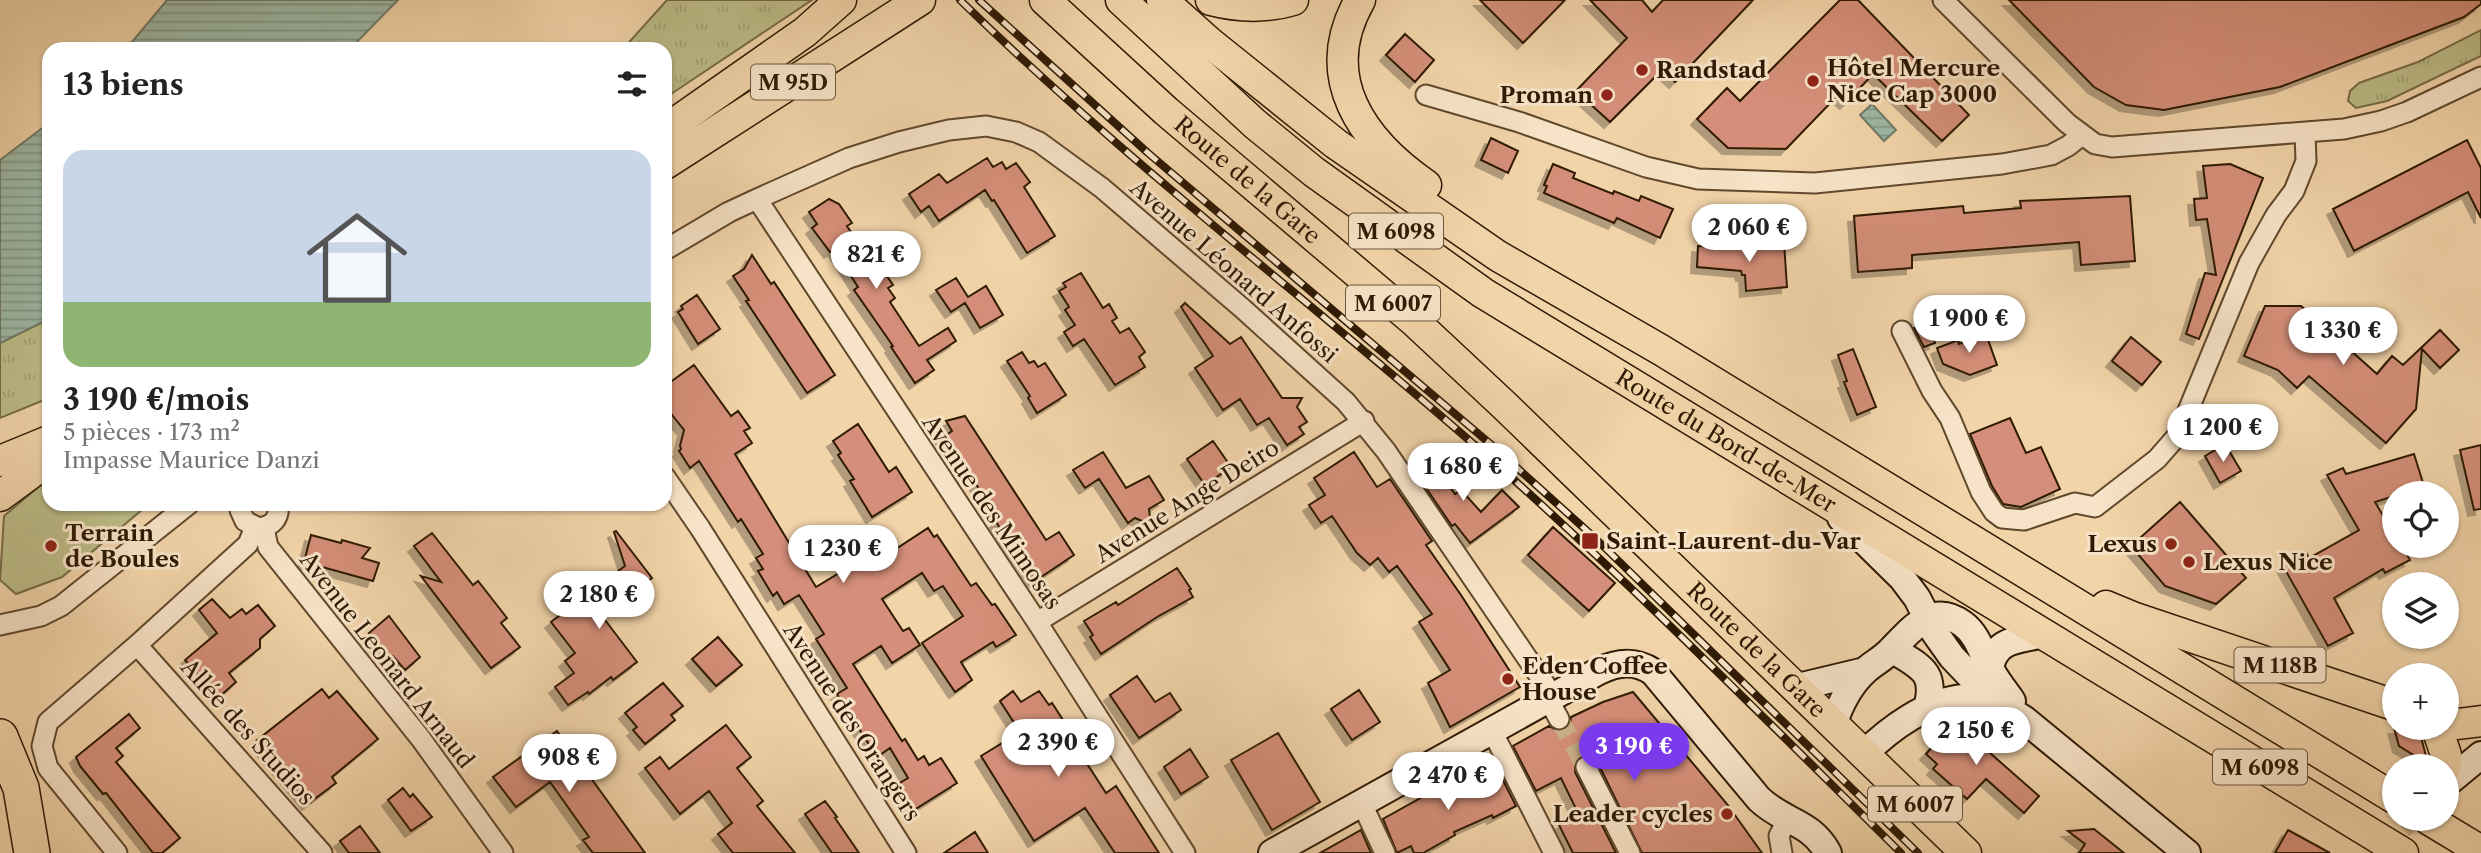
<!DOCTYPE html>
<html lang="fr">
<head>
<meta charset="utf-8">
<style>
  :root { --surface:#fff; --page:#f6f6f6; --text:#222; --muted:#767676; --accent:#7c3aed }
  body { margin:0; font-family:"Libre Caslon Text",serif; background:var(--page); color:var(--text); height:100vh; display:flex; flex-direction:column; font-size:26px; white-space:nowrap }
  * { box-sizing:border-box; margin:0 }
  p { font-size:23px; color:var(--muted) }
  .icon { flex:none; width:38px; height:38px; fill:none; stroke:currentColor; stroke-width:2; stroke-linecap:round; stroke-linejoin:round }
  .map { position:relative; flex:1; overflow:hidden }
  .details { position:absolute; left:42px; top:42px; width:630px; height:469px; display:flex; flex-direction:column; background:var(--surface); border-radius:21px; box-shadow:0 2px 5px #0004 }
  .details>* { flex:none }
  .fabs { position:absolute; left:2382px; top:481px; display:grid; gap:14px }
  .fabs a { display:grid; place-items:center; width:77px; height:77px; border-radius:50%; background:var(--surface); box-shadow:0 2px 5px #0004; font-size:35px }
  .price { position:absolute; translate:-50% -60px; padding:0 16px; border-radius:24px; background:#fff; color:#222; font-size:23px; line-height:46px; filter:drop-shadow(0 2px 4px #0008) }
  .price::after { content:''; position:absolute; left:50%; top:42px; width:21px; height:16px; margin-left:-10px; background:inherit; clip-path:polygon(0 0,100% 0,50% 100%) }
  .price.active { background:var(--accent); color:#fff }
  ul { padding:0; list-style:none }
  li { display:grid; align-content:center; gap:14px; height:371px; padding:0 21px }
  li span { display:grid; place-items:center; height:217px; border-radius:21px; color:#555 }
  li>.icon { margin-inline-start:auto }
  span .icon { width:126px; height:126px; fill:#fffc; stroke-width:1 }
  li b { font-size:30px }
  h2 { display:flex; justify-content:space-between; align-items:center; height:84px; padding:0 21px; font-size:30px }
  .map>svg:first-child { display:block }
</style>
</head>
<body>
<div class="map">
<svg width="2481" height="853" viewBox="0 0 2481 853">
  <defs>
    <pattern id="grass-tufts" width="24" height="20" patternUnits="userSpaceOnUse" patternTransform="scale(1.75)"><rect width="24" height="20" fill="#bcbc87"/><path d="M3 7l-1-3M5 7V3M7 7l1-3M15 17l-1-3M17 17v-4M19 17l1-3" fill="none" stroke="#a2a173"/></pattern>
    <pattern id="water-rules" width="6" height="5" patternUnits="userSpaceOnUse" patternTransform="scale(1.75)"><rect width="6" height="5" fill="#9cb8a5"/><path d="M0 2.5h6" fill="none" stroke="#809584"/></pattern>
    <filter id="shadow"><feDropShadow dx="-6" dy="6" stdDeviation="0" flood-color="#0004"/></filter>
  </defs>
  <rect width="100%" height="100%" fill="#f2d4a9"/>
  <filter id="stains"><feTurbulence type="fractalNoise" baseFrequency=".00286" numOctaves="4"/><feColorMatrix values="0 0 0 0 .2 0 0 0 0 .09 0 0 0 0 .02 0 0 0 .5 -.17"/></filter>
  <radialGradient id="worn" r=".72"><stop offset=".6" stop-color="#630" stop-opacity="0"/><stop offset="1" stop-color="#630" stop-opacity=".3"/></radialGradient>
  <!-- grass -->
  <path fill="url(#grass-tufts)" stroke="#766b46" stroke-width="2" d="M 667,0 L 812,0 L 665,98 L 665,49 L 623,49 Z
    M 2481,30 L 2481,56 L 2387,101 L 2356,108 L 2348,101 L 2350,91 L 2359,83 L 2418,62 Z
    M 49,319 L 49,398 L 0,418 L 0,343 Z"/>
  <!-- pitch -->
  <path fill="#bcbc87" stroke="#766b46" stroke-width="2" d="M 49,478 L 49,504 L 149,504 L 62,577 L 16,594 L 0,580 L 4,516 Z"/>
  <!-- water -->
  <path fill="url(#water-rules)" stroke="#707965" stroke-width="2" d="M 167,0 L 398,0 L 350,49 L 126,49 Z
    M 1872,104 L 1896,130 L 1884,141 L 1860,115 Z
    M 49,123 L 49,319 L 0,343 L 0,160 Z"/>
  <!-- building -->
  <path fill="#d48e79" stroke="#2f1a04" stroke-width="2" filter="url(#shadow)" d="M 1480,0 L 1565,0 L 1523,43 Z
    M 1590,0 L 1642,0 L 1652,12 L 1663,0 L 1753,0 L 1675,82 L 1662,70 L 1610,122 L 1576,91 L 1627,38 Z
    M 1840,0 L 1858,0 L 1969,115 L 1942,141 L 1873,74 L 1846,103 L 1837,96 L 1786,149 L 1728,148 L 1697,119 L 1727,88 L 1740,101 Z
    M 2009,0 L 2481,0 L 2481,4 L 2464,17 L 2280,87 L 2164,110 L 2126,105 L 2094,87 Z
    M 1405,34 L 1434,60 L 1415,82 L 1386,55 Z
    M 1491,138 L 1518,151 L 1508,173 L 1481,160 Z
    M 2467,140 L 2481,168 L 2481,218 L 2468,192 L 2354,251 L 2333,209 Z
    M 987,158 L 993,167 L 1002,162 L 1006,169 L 1016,163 L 1030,182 L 1024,187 L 1055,236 L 1027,253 L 994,200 L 992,201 L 985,190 L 939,221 L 929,206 L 921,212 L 909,194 L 939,174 L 947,183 Z
    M 1553,164 L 1575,173 L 1573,178 L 1613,194 L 1614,191 L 1639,201 L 1641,196 L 1673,209 L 1660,238 L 1617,218 L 1614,223 L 1544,193 L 1547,186 L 1544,185 Z
    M 2230,164 L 2263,178 L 2199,339 L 2186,334 L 2205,273 L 2216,275 L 2207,219 L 2196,220 L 2194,199 L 2207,198 L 2203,166 Z
    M 2130,196 L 2135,261 L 2081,265 L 2079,242 L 1912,255 L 1912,268 L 1858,272 L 1854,216 L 1963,206 L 1964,213 L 2021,208 L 2020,201 Z
    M 829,199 L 839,204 L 852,223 L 847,226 L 870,261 L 880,266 L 893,285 L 888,288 L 895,298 L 890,302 L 919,346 L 948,328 L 956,341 L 927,360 L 934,370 L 915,383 L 891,347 L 893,346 L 854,290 L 858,287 L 834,249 L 830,252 L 812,228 L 817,224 L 809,212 Z
    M 1784,243 L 1787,287 L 1746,291 L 1745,275 L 1742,275 L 1741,271 L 1697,267 L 1698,246 L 1743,249 L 1743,246 Z
    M 752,255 L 771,284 L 774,282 L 835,375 L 807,393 L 746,301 L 749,300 L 733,276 L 744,269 Z
    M 1081,273 L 1103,308 L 1109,304 L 1117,318 L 1112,321 L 1120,333 L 1129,328 L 1145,352 L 1139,357 L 1145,367 L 1115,385 L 1084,339 L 1073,346 L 1064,332 L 1075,325 L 1065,310 L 1069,307 L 1059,291 L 1066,287 L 1063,283 Z
    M 956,278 L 968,297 L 986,286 L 1003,315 L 980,328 L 965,303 L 951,312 L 936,290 Z
    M 697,295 L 720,329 L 698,344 L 678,312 L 683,309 L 681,306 Z
    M 1185,303 L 1230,344 L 1241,337 L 1282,398 L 1302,398 L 1297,407 L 1307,422 L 1299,427 L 1304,434 L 1287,445 L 1269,418 L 1257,425 L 1240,399 L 1223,410 L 1195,368 L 1213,356 L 1181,307 Z
    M 2265,306 L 2301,306 L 2377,374 L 2392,356 L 2403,365 L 2440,330 L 2459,350 L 2440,368 L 2422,349 L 2416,409 L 2386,443 L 2309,376 L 2297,388 L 2278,370 L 2244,356 Z
    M 1929,326 L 1935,343 L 1924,347 L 1914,328 Z
    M 1986,334 L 1997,365 L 1970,375 L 1943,364 L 1937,348 L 1958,340 L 1959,344 Z
    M 2131,337 L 2161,362 L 2142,385 L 2112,361 Z
    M 1853,349 L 1876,407 L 1857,415 L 1844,382 L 1847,381 L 1838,355 Z
    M 1022,352 L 1029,363 L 1034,361 L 1038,367 L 1045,363 L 1066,395 L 1037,413 L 1028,398 L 1030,396 L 1007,361 Z
    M 694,365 L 731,416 L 738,411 L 750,428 L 744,431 L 752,443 L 735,454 L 816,587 L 859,561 L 861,565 L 874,558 L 876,562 L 928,528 L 934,537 L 937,535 L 971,586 L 976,583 L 992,605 L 995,604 L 1016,635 L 996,647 L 993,642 L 961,662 L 972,680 L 955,692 L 922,643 L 963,616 L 943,586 L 934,591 L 922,573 L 882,599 L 903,631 L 909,628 L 920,645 L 892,663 L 881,646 L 853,664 L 902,741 L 905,739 L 918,760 L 924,756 L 929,765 L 941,758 L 957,783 L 914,810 L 898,784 L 908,778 L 890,748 L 877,757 L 837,694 L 847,688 L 816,639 L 824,634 L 799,595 L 784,604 L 777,592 L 773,596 L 758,571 L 763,569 L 756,558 L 763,554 L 741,519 L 738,522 L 699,461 L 690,468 L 679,451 L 681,449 L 680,446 L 684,430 L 665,406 L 665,386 Z
    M 965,416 L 1046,540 L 1059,532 L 1074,555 L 1035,581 L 996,522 L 999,519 L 991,505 L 942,438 L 952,431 L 946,421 Z
    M 2010,418 L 2026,453 L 2041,447 L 2060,489 L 2021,507 L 2003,504 L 1992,486 L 1970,434 Z
    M 858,424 L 889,472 L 896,467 L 912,492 L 872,517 L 850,481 L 854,479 L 838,455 L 841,453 L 833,441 Z
    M 1213,441 L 1231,467 L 1205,485 L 1187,459 Z
    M 2225,444 L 2241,471 L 2220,483 L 2205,456 Z
    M 2481,445 L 2481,509 L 2474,510 L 2460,450 Z
    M 1103,452 L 1126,488 L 1149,476 L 1164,500 L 1149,509 L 1151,525 L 1135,518 L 1128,523 L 1099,479 L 1085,488 L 1073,470 Z
    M 1354,452 L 1377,487 L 1390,479 L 1432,541 L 1426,545 L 1461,595 L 1520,687 L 1450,727 L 1428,683 L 1450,670 L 1419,622 L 1432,614 L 1397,566 L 1389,572 L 1378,558 L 1370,565 L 1357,553 L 1332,516 L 1321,523 L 1309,505 L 1325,495 L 1314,478 Z
    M 2414,454 L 2424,486 L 2394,494 L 2394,496 L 2375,502 L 2394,534 L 2394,546 L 2402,546 L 2410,560 L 2385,573 L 2383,569 L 2334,598 L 2353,633 L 2328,646 L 2283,566 L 2307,554 L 2309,558 L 2359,530 L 2327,475 L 2343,468 L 2346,474 Z
    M 1429,456 L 1455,494 L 1461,490 L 1481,512 L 1502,490 L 1519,507 L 1470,543 L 1455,524 L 1452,526 L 1411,466 Z
    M 2180,502 L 2246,578 L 2216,604 L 2165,586 L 2131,546 Z
    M 1553,527 L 1615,583 L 1589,611 L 1528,555 Z
    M 616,531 L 652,578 L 602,616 L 637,662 L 613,680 L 611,677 L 589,694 L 588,692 L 568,705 L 555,687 L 574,673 L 565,661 L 575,653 L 551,622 L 625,566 L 614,532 Z
    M 432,533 L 473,585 L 478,581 L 507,618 L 501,623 L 520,647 L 491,668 L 421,576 L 441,582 L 414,546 Z
    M 311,535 L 341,543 L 342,540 L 370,548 L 362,558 L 379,563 L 373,581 L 304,562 Z
    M 1177,568 L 1191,589 L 1189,590 L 1193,597 L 1157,617 L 1101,654 L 1090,637 L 1093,635 L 1084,621 L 1116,602 L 1118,605 Z
    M 212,599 L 230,618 L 242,609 L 246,614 L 258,605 L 275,626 L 260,639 L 260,648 L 229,673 L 236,682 L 218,698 L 185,660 L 217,633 L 199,610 Z
    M 389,616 L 420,657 L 405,670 L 393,656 L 390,658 L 369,633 Z
    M 718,637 L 742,665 L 716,686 L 692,659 Z
    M 1137,676 L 1155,702 L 1170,693 L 1181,710 L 1139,738 L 1110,695 Z
    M 663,683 L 683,706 L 671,715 L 675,720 L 645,744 L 633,730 L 637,727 L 625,713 Z
    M 322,689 L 329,698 L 337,691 L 378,739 L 332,777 L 336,783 L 308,804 L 256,741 Z
    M 1359,690 L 1380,722 L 1352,740 L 1331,709 Z
    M 1013,691 L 1021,702 L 1039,691 L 1049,705 L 1052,703 L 1063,720 L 1060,722 L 1106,793 L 1116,786 L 1159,853 L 1115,853 L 1085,808 L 1034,841 L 981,756 L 1020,732 L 1000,701 Z
    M 1633,692 L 1727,804 L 1762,853 L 1642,853 L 1597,761 L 1592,756 L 1586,755 L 1576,760 L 1575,772 L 1616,853 L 1573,853 L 1559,825 L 1579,815 L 1561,778 L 1536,791 L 1513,746 L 1549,726 L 1558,731 L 1564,730 L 1570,725 L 1571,717 L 1603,702 Z
    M 129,714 L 140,728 L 116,748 L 123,756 L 116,762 L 180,838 L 162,853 L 153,853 L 106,793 L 103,794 L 80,766 L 76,757 Z
    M 1955,721 L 1967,739 L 1979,732 L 1996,747 L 1990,753 L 2039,796 L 2024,813 L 1986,779 L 1967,799 L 1933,769 L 1937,764 L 1926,754 L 1942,736 L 1939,731 Z
    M 726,725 L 751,757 L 737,768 L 763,801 L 757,806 L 795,853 L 733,853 L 718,834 L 732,823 L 709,791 L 680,814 L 645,768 L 660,757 L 669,769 Z
    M 2394,728 L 2413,728 L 2420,733 L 2428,764 L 2399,746 Z
    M 557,731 L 645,853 L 593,853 L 583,840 L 589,837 L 550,782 L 516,807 L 493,777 Z
    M 1278,733 L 1320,802 L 1272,830 L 1231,760 Z
    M 1190,749 L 1208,777 L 1181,794 L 1164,767 Z
    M 1492,758 L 1516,806 L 1493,818 L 1492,815 L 1454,832 L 1455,835 L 1423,853 L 1414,853 L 1411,846 L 1397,853 L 1383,819 L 1444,785 L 1449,797 L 1485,782 L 1477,766 Z
    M 403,788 L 410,797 L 413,794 L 432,817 L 411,831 L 388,800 Z
    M 825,801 L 837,817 L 835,818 L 859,853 L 832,853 L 805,814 Z
    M 360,826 L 380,853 L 349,853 L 340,841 Z
    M 2094,829 L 2124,853 L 2079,853 L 2085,844 L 2068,831 Z
    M 1361,830 L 1371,853 L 1320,853 Z
    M 2288,830 L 2330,853 L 2275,853 Z
    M 975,832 L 988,853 L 944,853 Z"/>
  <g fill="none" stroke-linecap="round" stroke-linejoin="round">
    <!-- street-tunnel -->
    <path stroke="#cbaf88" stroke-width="19" stroke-dasharray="19 10" stroke-linecap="butt" d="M 1559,719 L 1586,767"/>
    <!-- secondary-tunnel -->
    <path stroke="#cbaf88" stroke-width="26" stroke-dasharray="26 13" stroke-linecap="butt" d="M 2372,853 L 2409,819"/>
    <!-- street casing -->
    <g stroke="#60482d" stroke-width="23">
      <path id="street" d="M 1943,0 L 2067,123 L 2095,144 L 2112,147 L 2344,129 L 2381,121 L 2407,112 L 2481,77
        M 1426,95 L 1519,122 L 1646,167 L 1698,179 L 1815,183 L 2002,164 L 2051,155 L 2068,146 L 2082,135
        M 757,199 L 1037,622 L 1185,853
        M 665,250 L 729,212 L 757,199 L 849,158 L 899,142 L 949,130 L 986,126 L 1016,132 L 1039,142 L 1102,188 L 1242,308 L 1346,402 L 1386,451 L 1553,696
        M 1902,331 L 1932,391 L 1950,418 L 1981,492 L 1994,512 L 2002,518 L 2024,520 L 2075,503 L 2095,507 L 2157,459 L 2178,435 L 2249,263 L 2276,215 L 2294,191 L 2306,161 L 2305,133
        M 665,477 L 700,528 L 906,853
        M 241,504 L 240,510 L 245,521 L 259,528 C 273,526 280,518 278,504
        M 264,528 L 268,547 L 421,739 L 503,853
        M 1037,622 L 1364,421
        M 0,625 L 41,616 L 61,606 L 189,504
        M 137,645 L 322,853
        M 1548,699 L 1559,719
        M 1492,731 L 1554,853
        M 1586,767 L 1630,853
        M 1362,804 L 1385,853
        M 117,853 L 48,768 L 42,746 L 48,722 L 137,645 L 248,544 L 255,527
        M 1782,853 L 1779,836 L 1787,820"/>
    </g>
    <!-- secondary casing -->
    <g stroke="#2f1a04" stroke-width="30">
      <path id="secondary" d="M 1841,518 L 1902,578 L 1917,598 L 1935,633 L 1952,657 L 1992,699 L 2025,720 L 2187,853
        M 1892,649 C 1920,667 1937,671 1927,708
        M 1990,668 C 1996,638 2017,641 2043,634
        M 1794,688 L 1865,671
        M 1833,725 C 1840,704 1849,685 1866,670 C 1874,663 1884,658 1891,650 C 1911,630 1932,601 1963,624 C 1978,635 1982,654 1991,670 C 1997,681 2005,691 2012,701
        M 1864,754 C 1889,729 1927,701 1964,698 C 1973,697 1982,698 1992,699
        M 2446,784 L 2481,755
        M 1272,853 L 1599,671 C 1618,662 1635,660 1653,672 L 1759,799 C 1784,823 1811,821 1828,853"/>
    </g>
    <!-- primary casing -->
    <g stroke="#2f1a04" stroke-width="33">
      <g id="primary">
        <path id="s1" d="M 1045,0 L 1166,111 L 1414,321 L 1505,406 L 1966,853"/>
        <path id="s2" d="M 1121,0 L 1255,124 L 1314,172 L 1483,293 L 2403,853"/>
        <path d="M 1162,0 L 1209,42 L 1336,144 L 1498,256 L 1661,350 L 2394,798"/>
        <path d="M 1211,0 C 1238,7 1266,8 1293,0"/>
        <path d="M 1360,0 C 1316,77 1362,141 1426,185"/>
        <path d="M 665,130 L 805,32 L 841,0"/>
        <path d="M 665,164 L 920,0"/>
        <path d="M 0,461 L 49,441"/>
        <path d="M 0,496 L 49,460"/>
        <path d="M 2106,606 L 2135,618 L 2394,705"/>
        <path d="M 2446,721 L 2458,724 L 2481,721"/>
        <path d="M 2437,728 L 2446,755 L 2446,766"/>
        <path d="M 2428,819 L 2481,851"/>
      </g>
    </g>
    <!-- highway casing -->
    <g stroke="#2f1a04" stroke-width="38">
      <path id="highway" d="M 0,737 L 21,788 L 32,853"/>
    </g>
    <!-- street -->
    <use href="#street" stroke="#f7e3c7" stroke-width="19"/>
    <!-- secondary -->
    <use href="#secondary" stroke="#f7e3c7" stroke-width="26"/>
    <!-- primary -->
    <use href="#primary" stroke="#f2d4a9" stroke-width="30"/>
    <!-- highway -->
    <use href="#highway" stroke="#f2d4a9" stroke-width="35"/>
    <!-- rail casing -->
    <g stroke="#2f1a04" stroke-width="8">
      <path id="rail" d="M 960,0 C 1126,162 1312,302 1486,455 C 1630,582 1765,719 1901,853
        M 979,0 L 1148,153 L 1494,447 L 1595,538 L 1918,853"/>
    </g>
    <!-- rail -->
    <use href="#rail" stroke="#f7e3c7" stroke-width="5" stroke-dasharray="16" stroke-linecap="butt"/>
  </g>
  <!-- markers -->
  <g fill="#8f2418" stroke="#f7e3c7" stroke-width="2.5">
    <circle cx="1642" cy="70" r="7"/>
    <circle cx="1813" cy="81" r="7"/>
    <circle cx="1607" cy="95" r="7"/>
    <rect x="1581" y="532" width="18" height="18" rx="3.5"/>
    <circle cx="2171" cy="544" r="7"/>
    <circle cx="51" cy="546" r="7"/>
    <circle cx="2189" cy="562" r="7"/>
    <circle cx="1508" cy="679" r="7"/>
    <circle cx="1727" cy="814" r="7"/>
  </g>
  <g text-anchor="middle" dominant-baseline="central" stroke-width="6" stroke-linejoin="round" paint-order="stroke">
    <!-- shield labels -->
    <g fill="#f7e3c7" stroke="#6b563e" stroke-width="2">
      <rect x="751" y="64.5" width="84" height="35" rx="5"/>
      <rect x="1349" y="213.5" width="94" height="35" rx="5"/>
      <rect x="1346" y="285.5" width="94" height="35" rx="5"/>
      <rect x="2234.5" y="647.5" width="91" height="35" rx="5"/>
      <rect x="2213" y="749.5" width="94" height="35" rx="5"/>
      <rect x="1868" y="786.5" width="94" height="35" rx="5"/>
    </g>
    <g font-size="21" font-weight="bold" fill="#2f1a04">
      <text x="793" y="82">M 95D</text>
      <text x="1396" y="231">M 6098</text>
      <text x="1393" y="303">M 6007</text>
      <text x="2280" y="665">M 118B</text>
      <text x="2260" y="767">M 6098</text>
      <text x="1915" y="804">M 6007</text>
    </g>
    <!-- poi labels -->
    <g font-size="23" font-weight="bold" fill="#2f1a04" stroke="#f7e3c7" text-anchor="start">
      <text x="1827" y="68">Hôtel Mercure<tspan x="1827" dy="26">Nice Cap 3000</tspan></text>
      <text x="1656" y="70">Randstad</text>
      <text x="1593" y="95" text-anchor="end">Proman</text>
      <text x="65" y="533">Terrain<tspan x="65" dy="26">de Boules</tspan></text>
      <text x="1606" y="541">Saint-Laurent-du-Var</text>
      <text x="2157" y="544" text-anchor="end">Lexus</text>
      <text x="2203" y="562">Lexus Nice</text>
      <text x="1522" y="666">Eden Coffee<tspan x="1522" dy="26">House</tspan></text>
      <text x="1713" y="814" text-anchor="end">Leader cycles</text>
    </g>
    <!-- street labels -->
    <g font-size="23" fill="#2f1a04" stroke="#f7e3c7">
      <text stroke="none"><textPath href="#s1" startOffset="271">Route de la Gare</textPath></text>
      <text transform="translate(1234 271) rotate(41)">Avenue Léonard Anfossi</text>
      <text stroke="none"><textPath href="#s2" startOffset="751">Route du Bord-de-Mer</textPath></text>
      <text transform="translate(1187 501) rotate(-32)">Avenue Ange Deiro</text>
      <text transform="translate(992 512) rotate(56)">Avenue des Mimosas</text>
      <text stroke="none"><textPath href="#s1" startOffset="964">Route de la Gare</textPath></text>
      <text transform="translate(387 660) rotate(52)">Avenue Leonard Arnaud</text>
      <text transform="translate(852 722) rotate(57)">Avenue des Orangers</text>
      <text transform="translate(248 732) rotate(48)">Allée des Studios</text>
    </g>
  </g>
  <rect width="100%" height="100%" filter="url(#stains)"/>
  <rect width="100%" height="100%" fill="url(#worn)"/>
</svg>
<div class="fabs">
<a><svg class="icon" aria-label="locate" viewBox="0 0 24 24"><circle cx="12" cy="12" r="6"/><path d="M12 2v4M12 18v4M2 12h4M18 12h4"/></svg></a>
<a><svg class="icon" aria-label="layers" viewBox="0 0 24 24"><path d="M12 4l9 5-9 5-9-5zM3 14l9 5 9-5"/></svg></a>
<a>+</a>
<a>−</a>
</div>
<b class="price" style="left:1749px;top:264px">2 060 €</b>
<b class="price" style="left:876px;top:291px">821 €</b>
<b class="price" style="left:1969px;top:355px">1 900 €</b>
<b class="price" style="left:2343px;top:367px">1 330 €</b>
<b class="price" style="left:2223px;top:464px">1 200 €</b>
<b class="price" style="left:1463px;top:503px">1 680 €</b>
<b class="price" style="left:843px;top:585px">1 230 €</b>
<b class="price" style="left:599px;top:631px">2 180 €</b>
<b class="price" style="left:1976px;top:767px">2 150 €</b>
<b class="price" style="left:1058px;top:779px">2 390 €</b>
<b class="price active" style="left:1634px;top:783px">3 190 €</b>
<b class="price" style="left:569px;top:794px">908 €</b>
<b class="price" style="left:1448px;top:812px">2 470 €</b>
<section class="details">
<h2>13 biens<svg class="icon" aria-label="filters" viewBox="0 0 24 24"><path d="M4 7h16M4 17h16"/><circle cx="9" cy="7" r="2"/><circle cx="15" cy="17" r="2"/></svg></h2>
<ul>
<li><span style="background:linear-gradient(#c9d6e8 70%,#8fb573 0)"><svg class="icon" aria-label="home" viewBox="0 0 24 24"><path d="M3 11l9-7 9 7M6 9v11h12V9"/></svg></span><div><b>3 190 €/mois</b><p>5 pièces · 173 m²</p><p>Impasse Maurice Danzi</p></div></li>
</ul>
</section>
</div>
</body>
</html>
